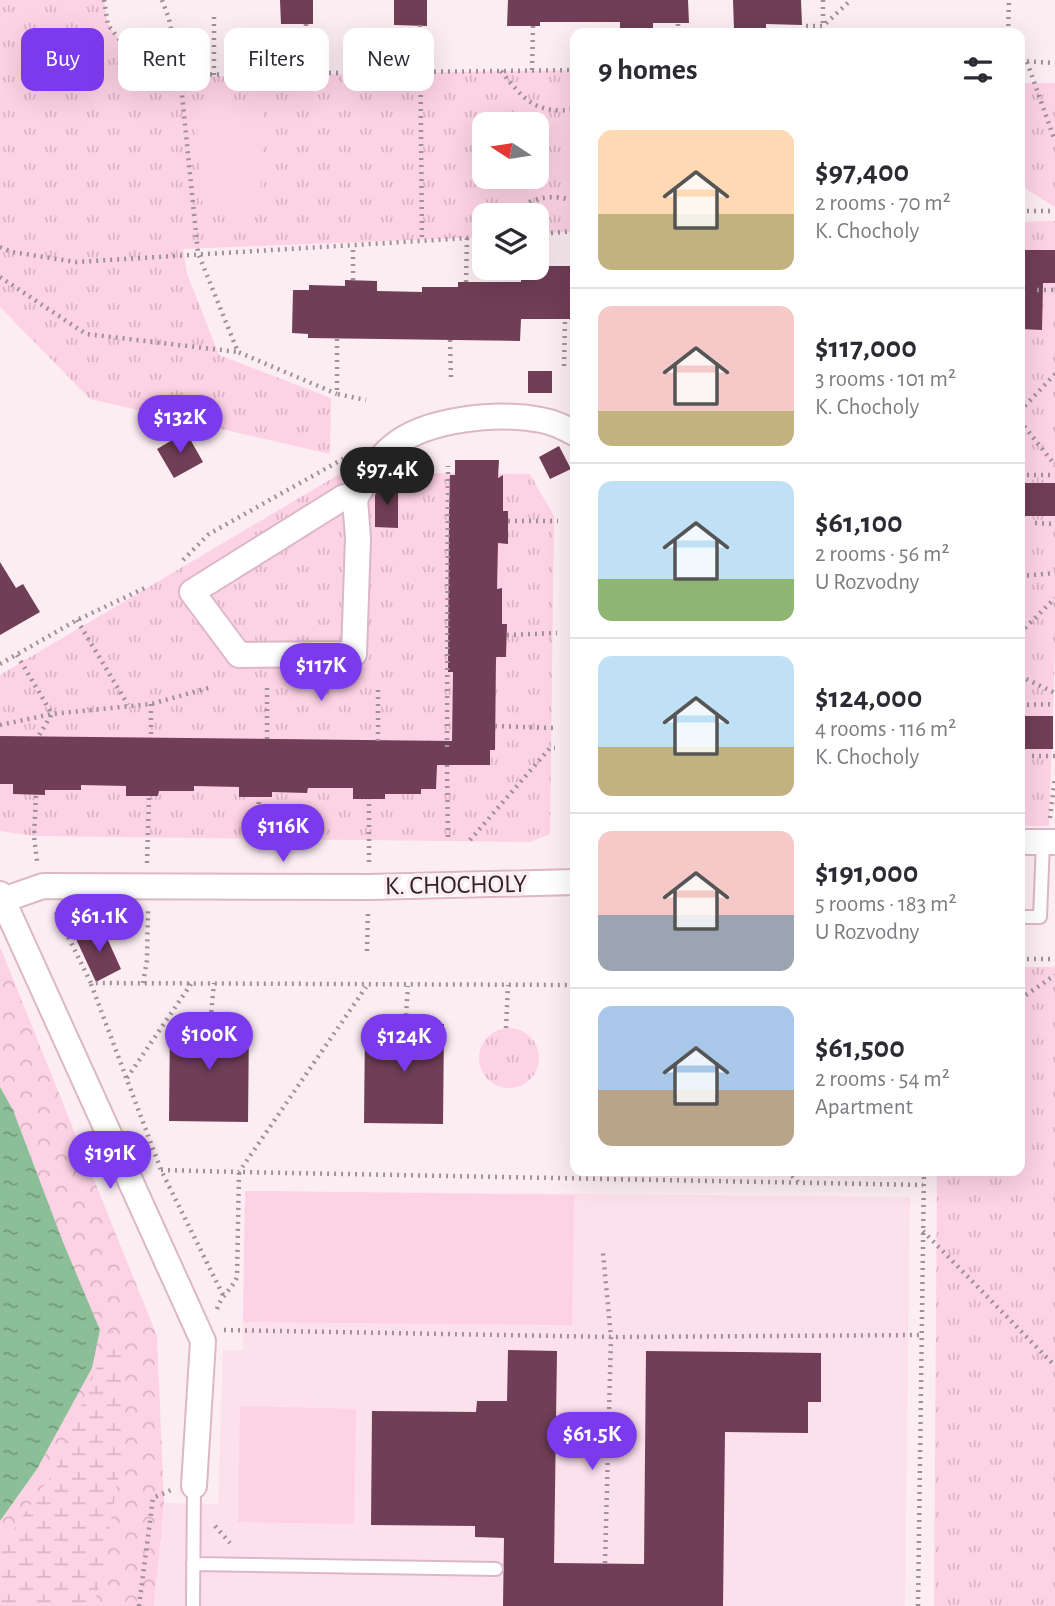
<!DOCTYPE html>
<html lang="en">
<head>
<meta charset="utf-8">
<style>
  :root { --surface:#fff; --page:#f2f2f3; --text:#2b2b33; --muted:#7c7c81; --line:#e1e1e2; --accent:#7c3aed }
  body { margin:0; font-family:"Alegreya Sans",sans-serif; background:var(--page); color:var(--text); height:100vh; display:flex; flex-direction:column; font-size:26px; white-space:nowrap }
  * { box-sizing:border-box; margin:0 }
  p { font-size:23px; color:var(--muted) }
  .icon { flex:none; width:38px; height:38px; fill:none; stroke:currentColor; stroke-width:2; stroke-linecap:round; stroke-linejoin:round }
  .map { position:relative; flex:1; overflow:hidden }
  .sheet { position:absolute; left:570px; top:28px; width:455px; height:1148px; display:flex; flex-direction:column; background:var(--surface); border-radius:14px; box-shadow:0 7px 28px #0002 }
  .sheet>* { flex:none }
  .hud { position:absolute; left:21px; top:28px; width:444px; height:63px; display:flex; gap:14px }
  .needle { width:46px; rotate:282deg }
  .controls { position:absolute; left:472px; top:112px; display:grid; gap:14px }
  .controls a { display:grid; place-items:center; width:77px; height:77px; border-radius:14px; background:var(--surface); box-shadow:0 7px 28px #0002; font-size:35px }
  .price { position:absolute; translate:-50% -60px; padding:0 16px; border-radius:24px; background:var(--accent); color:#fff; font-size:23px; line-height:46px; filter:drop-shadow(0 2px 4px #0008) }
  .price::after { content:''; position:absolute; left:50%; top:42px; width:21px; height:16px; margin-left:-10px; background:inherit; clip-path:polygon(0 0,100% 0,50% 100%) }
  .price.selected { background:#222; color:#fff }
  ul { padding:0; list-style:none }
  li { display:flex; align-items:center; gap:21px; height:175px; padding:0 28px }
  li+li { border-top:2px solid var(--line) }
  li span { display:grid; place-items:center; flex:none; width:196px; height:140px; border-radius:14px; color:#555 }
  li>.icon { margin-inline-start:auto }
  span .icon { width:84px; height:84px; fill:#fffc; stroke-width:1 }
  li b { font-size:30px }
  h2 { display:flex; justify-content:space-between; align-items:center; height:84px; padding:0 28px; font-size:30px }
  .tag { padding:0 24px; border-radius:14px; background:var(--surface); box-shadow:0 7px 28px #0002; font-size:24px; line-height:63px }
  .tag.selected { background:var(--accent); color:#fff }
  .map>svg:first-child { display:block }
</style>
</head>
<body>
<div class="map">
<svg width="1055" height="1606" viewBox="0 0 1055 1606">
  <defs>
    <pattern id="grass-tufts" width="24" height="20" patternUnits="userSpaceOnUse" patternTransform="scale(1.75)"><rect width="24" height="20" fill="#fdd2e4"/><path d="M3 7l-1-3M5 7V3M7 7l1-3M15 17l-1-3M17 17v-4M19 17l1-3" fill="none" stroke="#d9b4c4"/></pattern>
    <pattern id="forest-crowns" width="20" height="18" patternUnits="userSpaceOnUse" patternTransform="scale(1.75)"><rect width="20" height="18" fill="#fdd2e4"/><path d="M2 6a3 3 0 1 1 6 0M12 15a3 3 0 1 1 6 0" fill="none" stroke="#d9b4c4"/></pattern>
    <pattern id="wetland-marsh" width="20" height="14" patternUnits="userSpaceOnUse" patternTransform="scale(1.75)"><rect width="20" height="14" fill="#fdd2e4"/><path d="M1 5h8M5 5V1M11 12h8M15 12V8" fill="none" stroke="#d9b4c4"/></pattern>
    <pattern id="water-ripples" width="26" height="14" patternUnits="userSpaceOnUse" patternTransform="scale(1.75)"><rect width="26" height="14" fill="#8cbe97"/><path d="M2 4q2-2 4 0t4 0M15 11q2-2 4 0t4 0" fill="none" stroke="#739a7b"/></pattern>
  </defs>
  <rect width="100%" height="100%" fill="#fcedf3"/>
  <!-- built -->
  <path fill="#fce0ec" d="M 245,1191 L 910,1197 L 905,1606 L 154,1606 L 164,1503 L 218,1504 L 223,1350 L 243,1350 Z"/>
  <!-- grass -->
  <path fill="url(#grass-tufts)" fill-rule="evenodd" d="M 0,0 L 104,0 L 108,25 L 135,60 L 165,77 L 576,70 L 576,231 L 537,234 L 537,215 L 485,215 L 485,237 L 183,249 L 187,274 L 219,355 L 331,398 L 330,454 L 90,399 L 0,307 ZM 485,124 L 537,124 L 537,177 L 485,177 Z
    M 1025,83 L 1055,83 L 1055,207 L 1020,185 L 1020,87 Z
    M 1055,221 L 1055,647 L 1049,826 L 1020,826 L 1020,222 Z
    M 343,472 L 530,474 L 554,516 L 550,834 L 530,842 L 34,836 L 0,831 L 0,675 Z
    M 1020,967 L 1055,967 L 1055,1606 L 934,1606 L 937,1171 L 1020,1171 Z
    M479 1058a30 30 0 1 1 60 0a30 30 0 1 1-60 0Z"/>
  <!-- forest -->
  <path fill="url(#forest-crowns)" d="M 0,947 L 157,1336 L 164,1503 L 154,1606 L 91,1606 L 101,1583 L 112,1330 L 55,1471 L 0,1548 L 0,1521 L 37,1469 L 92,1368 L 100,1330 L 63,1242 L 13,1110 L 0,1087 Z"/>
  <!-- wetland -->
  <path fill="url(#wetland-marsh)" d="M 112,1329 L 123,1359 L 121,1459 L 101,1583 L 91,1606 L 0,1606 L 0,1548 L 55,1471 Z"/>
  <!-- pitch -->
  <path fill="#fdd2e4" d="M 195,100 L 263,101 L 260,211 L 203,211 Z
    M 245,1191 L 574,1195 L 572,1325 L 243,1322 Z
    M 240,1406 L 356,1409 L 354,1524 L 238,1522 Z"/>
  <!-- water -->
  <path fill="url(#water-ripples)" d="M 0,1087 L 13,1110 L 63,1242 L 100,1330 L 92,1368 L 37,1469 L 0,1521 Z"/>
  <!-- building -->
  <path fill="#703e56" d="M 280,0 L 313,0 L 313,24 L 281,24 Z
    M 394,0 L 427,0 L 427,26 L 394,25 Z
    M 508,0 L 688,0 L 689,23 L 653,23 L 653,28 L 620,28 L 620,22 L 540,22 L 540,26 L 507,26 Z
    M 733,0 L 801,0 L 802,25 L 766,24 L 766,29 L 734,29 Z
    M 1020,250 L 1055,250 L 1055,283 L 1043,283 L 1042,330 L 1020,329 Z
    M 537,266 L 576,266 L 576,319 L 521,319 L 520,341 L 308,338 L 308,334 L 292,333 L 293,290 L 309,290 L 309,285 L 345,286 L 345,280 L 377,281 L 377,291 L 422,292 L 422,287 L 458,287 L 458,282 L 521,282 L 521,271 L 536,271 Z
    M 528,371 L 552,371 L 552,393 L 528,393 Z
    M 186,432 L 203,462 L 174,478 L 157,449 Z
    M 559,446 L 571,469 L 550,479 L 539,457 Z
    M 455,460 L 499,460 L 498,478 L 503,475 L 503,511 L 508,511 L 508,544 L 498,543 L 497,589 L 502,588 L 502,624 L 507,624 L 506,657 L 496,657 L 495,750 L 490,750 L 490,765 L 437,765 L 436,789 L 421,789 L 421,794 L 385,794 L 385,799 L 353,799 L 353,788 L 308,788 L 307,793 L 272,792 L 272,797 L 239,797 L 239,787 L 194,786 L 194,791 L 159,791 L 158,796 L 126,796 L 126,786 L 81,785 L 81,790 L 45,790 L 45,795 L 13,794 L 13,784 L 0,784 L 0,736 L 452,741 L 453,672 L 448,672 L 449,513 L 450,475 L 455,475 Z
    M 1020,483 L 1055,483 L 1055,516 L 1020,516 Z
    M 380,485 L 398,485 L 398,528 L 375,527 L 375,495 Z
    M 0,562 L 16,588 L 23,584 L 40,612 L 0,635 Z
    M 1020,716 L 1053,716 L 1053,749 L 1020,749 Z
    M 102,927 L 121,969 L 96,982 L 76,939 Z
    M 170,1021 L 249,1022 L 248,1122 L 169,1121 Z
    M 365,1024 L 444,1024 L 443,1124 L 364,1123 Z
    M 508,1350 L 557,1351 L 554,1563 L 644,1564 L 646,1351 L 821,1353 L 821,1402 L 808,1402 L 808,1433 L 725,1432 L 723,1606 L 503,1606 L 504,1538 L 475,1537 L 475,1526 L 371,1525 L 372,1411 L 476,1412 L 477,1401 L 507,1401 Z"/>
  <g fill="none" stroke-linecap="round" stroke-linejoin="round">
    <!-- service casing -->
    <g stroke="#dbb7c7" stroke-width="16">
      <path id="service" d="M 1020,917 L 1040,917 L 1043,842
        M 193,1564 L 496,1569
        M 193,1606 L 194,1486"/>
    </g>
    <!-- minor casing -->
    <g stroke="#dbb7c7" stroke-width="28">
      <path id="minor" d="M 344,497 L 355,499 L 358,538 L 354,654 L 239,655 L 192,592 Z
        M 355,499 C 366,481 375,461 392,447 C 426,418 499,412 541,420 C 554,422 565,428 576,434
        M 1020,842 L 1055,842
        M 0,894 L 203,1341 L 194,1486
        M 3,900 L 43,886 L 369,887 L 576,882"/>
    </g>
    <!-- path -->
    <path stroke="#9f9197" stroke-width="4.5" stroke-dasharray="2 5" stroke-linecap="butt" d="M 104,0 L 108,25 L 135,60 L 180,75 L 576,70
      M 162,0 L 169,19 L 180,75 L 198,253 L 238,352 L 337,394
      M 823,0 L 823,25
      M 306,24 L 307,74
      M 420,25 L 422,240
      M 646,28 L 646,33
      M 678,33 L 678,23
      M 759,33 L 760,29
      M 806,33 L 806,26 L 823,26 L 851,0
      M 1008,33 L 1009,0
      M 1020,61 L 1055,63
      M 1027,62 L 1055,141
      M 532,70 L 533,26
      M 501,71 C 524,100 536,115 576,109
      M 214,75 L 214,13
      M 1020,211 L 1055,211
      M 513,215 C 529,196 554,193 576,202
      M 537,234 L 576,231
      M 0,247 L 12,252 L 76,262 L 485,237
      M 0,277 L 86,334 L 238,352
      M 353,280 L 353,245
      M 466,282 L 467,237
      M 1037,290 L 1055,290
      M 337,339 L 337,394 L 366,400
      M 450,340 L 451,379
      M 564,366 L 565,320
      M 1020,411 L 1055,374
      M 1020,421 L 1055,465
      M 1020,475 L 1055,475
      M 508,521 L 558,521
      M 1035,523 L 1055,524
      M 183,560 L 209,534 L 350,455
      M 1020,576 L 1055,573
      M 77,620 L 128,705
      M 1020,633 L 1055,598
      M 507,635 L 557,633
      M 17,655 L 52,714 L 38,737
      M 0,664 L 77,620 L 147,587
      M 1020,676 L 1055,693
      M 267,688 L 267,740
      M 378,690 L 378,741
      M 151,704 L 151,739
      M 1020,705 L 1055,704
      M 0,725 L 52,714 L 151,704 L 212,687
      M 495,726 L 555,728
      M 447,747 L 448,466
      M 1032,756 L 1055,756
      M 447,765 L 448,839
      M 36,796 L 34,836 L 37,861
      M 1050,818 L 1055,777
      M 257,839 L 259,798
      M 470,840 L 550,748 L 555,748
      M 369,862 L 369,800
      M 147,863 L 149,797
      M 56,912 L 91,983 L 576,985
      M 367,951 L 368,910
      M 1020,959 L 1055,959
      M 143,983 L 147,960 L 148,910
      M 91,984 L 161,1170 L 223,1295
      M 1020,999 L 1055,975
      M 210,1026 L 214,983
      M 506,1028 L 508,985
      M 405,1029 L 408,986
      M 127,1078 L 191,984
      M 161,1170 L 239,1172 L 366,987
      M 787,1171 L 798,1182
      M 923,1231 L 1055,1366
      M 217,1309 C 221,1296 232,1289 237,1277 L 239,1172 L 923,1185
      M 224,1330 L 611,1337 L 603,1253
      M 215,1526 L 230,1543
      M 605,1563 L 611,1337 L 920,1335
      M 139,1606 L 153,1498 L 171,1490
      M 918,1606 L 924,1171"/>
    <!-- service -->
    <use href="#service" stroke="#fff" stroke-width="12"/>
    <!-- minor -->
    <use href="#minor" stroke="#fff" stroke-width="24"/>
  </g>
  <g text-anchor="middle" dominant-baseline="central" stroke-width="7" stroke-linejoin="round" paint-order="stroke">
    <!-- street labels -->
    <g font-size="26" fill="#31232a" stroke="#fcedf3">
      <text transform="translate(456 885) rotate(-1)">K. CHOCHOLY</text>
    </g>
  </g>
</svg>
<div class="controls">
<a><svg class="needle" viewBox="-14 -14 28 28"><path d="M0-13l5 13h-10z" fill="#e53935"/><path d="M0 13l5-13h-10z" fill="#7c7c81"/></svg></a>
<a><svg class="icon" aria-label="layers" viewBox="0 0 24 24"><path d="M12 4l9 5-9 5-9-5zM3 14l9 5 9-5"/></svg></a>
</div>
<b class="price" style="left:180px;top:455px">$132K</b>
<b class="price selected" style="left:387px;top:507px">$97.4K</b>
<b class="price" style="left:321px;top:703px">$117K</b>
<b class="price" style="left:283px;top:864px">$116K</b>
<b class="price" style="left:99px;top:954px">$61.1K</b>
<b class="price" style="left:209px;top:1072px">$100K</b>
<b class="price" style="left:404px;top:1074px">$124K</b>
<b class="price" style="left:110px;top:1191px">$191K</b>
<b class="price" style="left:592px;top:1472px">$61.5K</b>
<div class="hud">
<a class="tag selected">Buy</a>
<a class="tag">Rent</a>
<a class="tag">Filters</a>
<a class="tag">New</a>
</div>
<section class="sheet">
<h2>9 homes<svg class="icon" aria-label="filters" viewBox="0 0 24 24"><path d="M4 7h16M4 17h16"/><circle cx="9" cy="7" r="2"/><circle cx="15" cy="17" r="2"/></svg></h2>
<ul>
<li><span style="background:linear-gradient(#ffd9b3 60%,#c2b280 0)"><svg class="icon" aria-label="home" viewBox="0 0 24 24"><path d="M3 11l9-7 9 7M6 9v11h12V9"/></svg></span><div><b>$97,400</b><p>2 rooms · 70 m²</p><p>K. Chocholy</p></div></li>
<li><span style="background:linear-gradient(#f6c9c9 75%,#c2b280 0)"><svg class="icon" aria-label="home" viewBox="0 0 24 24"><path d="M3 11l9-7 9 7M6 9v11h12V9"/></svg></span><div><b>$117,000</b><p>3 rooms · 101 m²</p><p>K. Chocholy</p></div></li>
<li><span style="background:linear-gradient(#bfe0f5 70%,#8fb573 0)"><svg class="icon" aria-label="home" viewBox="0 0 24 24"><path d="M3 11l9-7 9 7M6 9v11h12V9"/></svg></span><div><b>$61,100</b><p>2 rooms · 56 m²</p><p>U Rozvodny</p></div></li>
<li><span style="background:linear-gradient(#bfe0f5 65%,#c2b280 0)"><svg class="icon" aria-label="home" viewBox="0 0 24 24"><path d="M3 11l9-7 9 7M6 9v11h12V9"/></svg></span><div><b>$124,000</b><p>4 rooms · 116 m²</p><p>K. Chocholy</p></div></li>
<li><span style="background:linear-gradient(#f6c9c9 60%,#9aa5b1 0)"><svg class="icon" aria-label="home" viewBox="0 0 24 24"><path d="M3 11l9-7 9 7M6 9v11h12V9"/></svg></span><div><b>$191,000</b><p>5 rooms · 183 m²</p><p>U Rozvodny</p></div></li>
<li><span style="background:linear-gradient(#a9c7e8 60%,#b9a48a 0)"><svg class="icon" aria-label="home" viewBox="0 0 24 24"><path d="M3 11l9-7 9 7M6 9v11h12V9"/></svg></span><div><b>$61,500</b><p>2 rooms · 54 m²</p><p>Apartment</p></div></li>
</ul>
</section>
</div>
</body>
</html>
